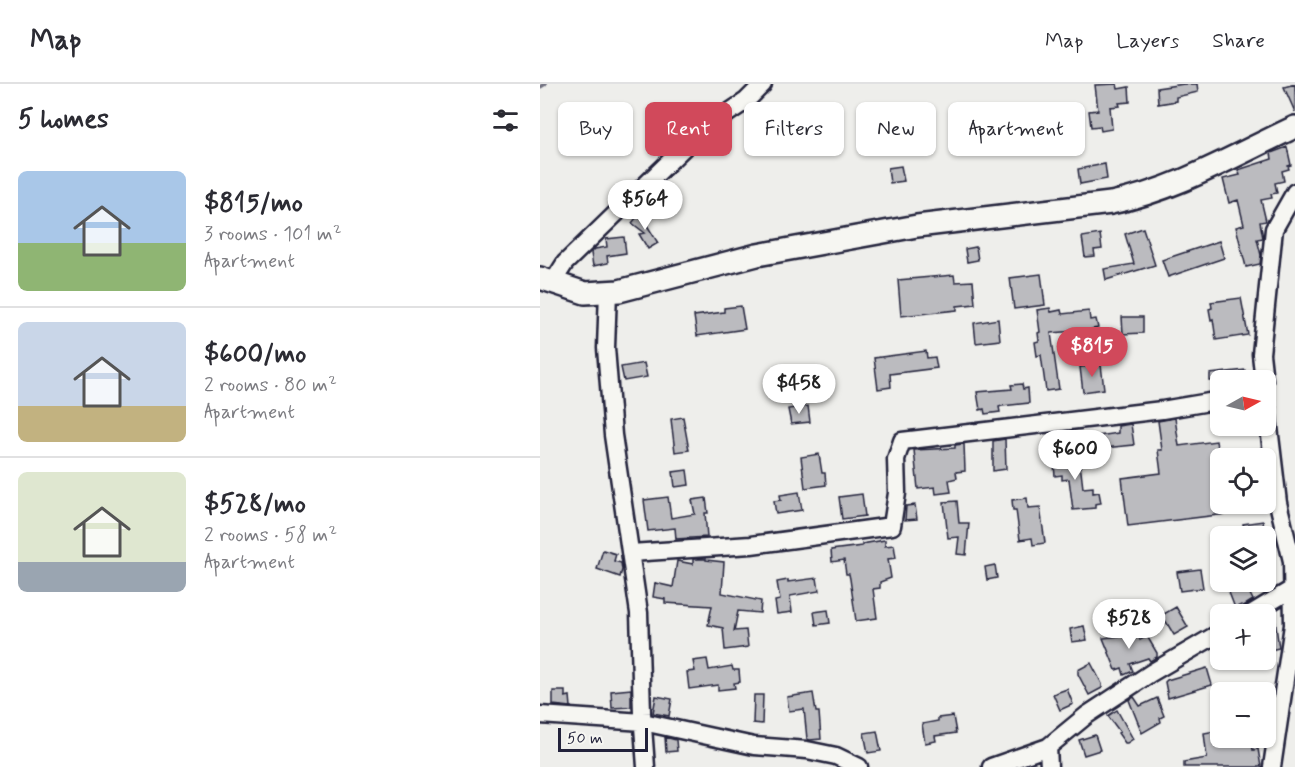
<!DOCTYPE html>
<html lang="en">
<head>
<meta charset="utf-8">
<style>
  :root { --surface:#fff; --page:#f7f7f7; --text:#2b2b33; --muted:#7c7c81; --line:#e1e1e2; --accent:#d1495b }
  body { margin:0; font-family:Mynerve,sans-serif; background:var(--page); color:var(--text); height:100vh; display:flex; flex-direction:column; font-size:22px; white-space:nowrap }
  * { box-sizing:border-box; margin:0 }
  p { font-size:20px; color:var(--muted) }
  .icon { flex:none; width:33px; height:33px; fill:none; stroke:currentColor; stroke-width:2; stroke-linecap:round; stroke-linejoin:round }
  .map { position:relative; flex:1; overflow:hidden }
  .details { display:flex; flex-direction:column; background:var(--surface); width:540px }
  .details>* { flex:none }
  .hud { position:absolute; left:18px; top:18px; width:570px; height:54px; display:flex; gap:12px }
  .needle { width:39px; rotate:82deg }
  .fabs { position:absolute; left:670px; top:286px; display:grid; gap:12px }
  .fabs a { display:grid; place-items:center; width:66px; height:66px; border-radius:9px; background:var(--surface); box-shadow:0 2px 4px #0004; font-size:30px }
  .scale { position:absolute; left:18px; bottom:15px; width:90px; box-sizing:border-box; padding-left:6px; border:3px solid #22223b; border-top:0; font-size:16px; line-height:21px; white-space:nowrap; color:#22223b; -webkit-text-stroke:4px #f6f6f2; paint-order:stroke }
  .price { position:absolute; translate:-50% -51px; padding:0 14px; border-radius:21px; background:#fff; color:#222; font-size:20px; line-height:39px; filter:drop-shadow(0 2px 3px #0008) }
  .price::after { content:''; position:absolute; left:50%; top:36px; width:18px; height:14px; margin-left:-9px; background:inherit; clip-path:polygon(0 0,100% 0,50% 100%) }
  .price.on { background:var(--accent); color:#fff }
  ul { padding:0; list-style:none }
  li { display:flex; align-items:center; gap:18px; height:150px; padding:0 18px }
  li+li { border-top:2px solid var(--line) }
  li span { display:grid; place-items:center; flex:none; width:168px; height:120px; border-radius:9px; color:#555 }
  li>.icon { margin-inline-start:auto }
  span .icon { width:72px; height:72px; fill:#fffc; stroke-width:1 }
  li b { font-size:26px }
  h2 { display:flex; justify-content:space-between; align-items:center; height:72px; padding:0 18px; font-size:26px }
  .chip { padding:0 21px; border-radius:9px; background:var(--surface); box-shadow:0 2px 4px #0004; font-size:21px; line-height:54px }
  .chip.on { background:var(--accent); color:#fff }
  header { display:flex; align-items:center; gap:36px; box-sizing:border-box; height:84px; padding:0 30px; background:var(--surface); border-bottom:2px solid var(--line) }
  header strong { font-size:28px }
  nav { display:flex; gap:33px; margin-inline-start:auto; font-size:21px }
  main { display:flex; flex:1; min-height:0 }
  .map>svg:first-child { display:block }
</style>
</head>
<body>
<header>
<strong>Map</strong>
<nav><a>Map</a><a>Layers</a><a>Share</a></nav>
</header>
<main>
<section class="details">
<h2>5 homes<svg class="icon" aria-label="filters" viewBox="0 0 24 24"><path d="M4 7h16M4 17h16"/><circle cx="9" cy="7" r="2"/><circle cx="15" cy="17" r="2"/></svg></h2>
<ul>
<li><span style="background:linear-gradient(#a9c7e8 60%,#8fb573 0)"><svg class="icon" aria-label="home" viewBox="0 0 24 24"><path d="M3 11l9-7 9 7M6 9v11h12V9"/></svg></span><div><b>$815/mo</b><p>3 rooms · 101 m²</p><p>Apartment</p></div></li>
<li><span style="background:linear-gradient(#c9d6e8 70%,#c2b280 0)"><svg class="icon" aria-label="home" viewBox="0 0 24 24"><path d="M3 11l9-7 9 7M6 9v11h12V9"/></svg></span><div><b>$600/mo</b><p>2 rooms · 80 m²</p><p>Apartment</p></div></li>
<li><span style="background:linear-gradient(#dfe7d0 75%,#9aa5b1 0)"><svg class="icon" aria-label="home" viewBox="0 0 24 24"><path d="M3 11l9-7 9 7M6 9v11h12V9"/></svg></span><div><b>$528/mo</b><p>2 rooms · 58 m²</p><p>Apartment</p></div></li>
</ul>
</section>
<div class="map">
<svg width="755" height="683" viewBox="0 0 755 683">
  <rect width="100%" height="100%" fill="#eeeeeb"/>
  <filter id="ink" filterUnits="userSpaceOnUse"><feTurbulence type="fractalNoise" baseFrequency=".0167" numOctaves="2"/><feDisplacementMap in="SourceGraphic" scale="12" xChannelSelector="R" yChannelSelector="G"/><feConvolveMatrix kernelMatrix="1 2 1 2 8 2 1 2 1" color-interpolation-filters="sRGB"/></filter>
  <g filter="url(#ink)">
    <g fill="none" stroke-linecap="round" stroke-linejoin="round">
      <!-- stream -->
      <path stroke="#727281" stroke-width="4" d="M 0,3 L 5,0"/>
    </g>
    <!-- building -->
    <path fill="#bbbbbf" stroke="#22223b" stroke-width="1.5" d="M 577,0 L 578,5 L 589,3 L 590,18 L 579,19 L 580,22 L 570,23 L 572,45 L 561,47 L 560,42 L 551,43 L 549,27 L 558,26 L 555,1 Z
      M 644,0 L 657,0 L 658,8 L 636,13 L 636,17 L 618,20 L 617,4 Z
      M 755,0 L 755,28 L 744,3 Z
      M 747,63 L 751,81 L 748,82 L 749,85 L 742,87 L 744,97 L 735,99 L 737,109 L 731,110 L 732,114 L 721,116 L 726,137 L 720,138 L 723,154 L 717,155 L 721,171 L 720,180 L 706,183 L 696,143 L 704,141 L 698,116 L 689,119 L 683,95 L 700,91 L 698,86 L 732,75 L 731,69 Z
      M 565,80 L 567,95 L 540,100 L 538,85 Z
      M 361,82 L 364,97 L 350,99 L 348,84 Z
      M 100,129 L 108,135 L 105,138 L 118,159 L 108,165 L 99,150 L 105,149 L 92,139 Z
      M 603,144 L 615,181 L 566,196 L 564,185 L 594,180 L 585,150 Z
      M 560,150 L 562,165 L 554,166 L 555,172 L 545,173 L 542,153 Z
      M 84,153 L 86,169 L 67,172 L 68,179 L 53,182 L 51,169 L 55,165 L 67,163 L 66,155 Z
      M 679,157 L 684,174 L 628,193 L 622,176 Z
      M 436,163 L 438,176 L 427,178 L 425,165 Z
      M 501,190 L 505,221 L 474,225 L 470,194 Z
      M 414,191 L 415,198 L 433,197 L 435,220 L 417,222 L 417,226 L 361,232 L 358,196 Z
      M 701,214 L 708,251 L 676,256 L 673,235 L 671,236 L 669,225 L 672,224 L 671,218 Z
      M 201,222 L 205,245 L 157,252 L 154,232 L 184,228 L 184,224 Z
      M 510,224 L 511,228 L 521,226 L 522,230 L 549,227 L 550,236 L 556,235 L 558,244 L 552,245 L 552,248 L 537,250 L 537,247 L 511,249 L 519,305 L 506,307 L 501,271 L 497,272 L 495,258 L 499,257 L 498,249 L 500,248 L 497,226 Z
      M 582,233 L 603,233 L 603,249 L 583,250 Z
      M 458,235 L 460,256 L 436,259 L 434,239 Z
      M 386,267 L 387,274 L 395,273 L 397,284 L 350,290 L 351,303 L 338,305 L 334,274 Z
      M 104,279 L 107,293 L 84,297 L 81,283 Z
      M 561,281 L 564,305 L 543,308 L 540,283 Z
      M 705,286 L 707,297 L 670,297 L 670,290 Z
      M 267,289 L 270,305 L 257,307 L 254,291 Z
      M 482,300 L 483,305 L 488,304 L 489,319 L 462,322 L 459,323 L 460,328 L 445,330 L 444,325 L 440,326 L 437,308 L 472,305 L 471,301 Z
      M 268,322 L 270,338 L 251,340 L 248,325 Z
      M 143,333 L 149,366 L 135,368 L 131,335 Z
      M 635,334 L 639,362 L 676,357 L 681,391 L 681,420 L 685,420 L 686,430 L 588,442 L 582,394 L 621,389 L 618,366 L 622,366 L 618,337 Z
      M 591,340 L 594,361 L 554,365 L 553,355 L 558,354 L 558,352 L 578,349 L 578,342 Z
      M 465,355 L 466,385 L 453,387 L 453,357 Z
      M 424,360 L 425,387 L 416,388 L 417,394 L 409,396 L 411,408 L 396,410 L 395,403 L 378,405 L 374,366 L 415,364 L 415,361 Z
      M 524,366 L 524,373 L 539,371 L 543,404 L 553,403 L 553,409 L 559,408 L 561,419 L 555,420 L 555,424 L 533,426 L 529,395 L 522,396 L 522,391 L 515,392 L 513,367 Z
      M 279,370 L 282,389 L 285,389 L 286,401 L 265,404 L 261,373 Z
      M 147,386 L 149,401 L 135,403 L 133,388 Z
      M 259,408 L 262,426 L 236,430 L 234,417 L 241,416 L 240,411 Z
      M 322,410 L 325,432 L 302,435 L 299,413 Z
      M 128,413 L 131,434 L 155,430 L 152,416 L 166,414 L 168,429 L 165,429 L 167,453 L 136,455 L 135,444 L 108,447 L 104,416 Z
      M 487,414 L 488,424 L 500,423 L 505,459 L 493,461 L 492,454 L 480,456 L 476,426 L 473,426 L 472,416 Z
      M 417,417 L 419,439 L 429,439 L 426,471 L 417,470 L 419,453 L 408,454 L 404,418 Z
      M 375,421 L 377,435 L 365,436 L 366,422 Z
      M 723,437 L 725,453 L 705,453 L 703,440 Z
      M 345,456 L 345,462 L 354,461 L 356,474 L 348,475 L 351,494 L 340,498 L 340,504 L 333,505 L 337,534 L 316,537 L 310,495 L 309,490 L 306,490 L 304,476 L 292,478 L 291,466 L 322,462 L 322,460 Z
      M 63,466 L 76,470 L 74,477 L 81,479 L 82,486 L 80,493 L 57,485 Z
      M 153,475 L 166,475 L 166,476 L 184,478 L 182,509 L 221,517 L 220,529 L 198,527 L 194,547 L 206,546 L 208,563 L 185,566 L 183,544 L 168,541 L 172,522 L 125,519 L 125,515 L 113,513 L 115,499 L 133,503 L 137,477 L 153,480 Z
      M 455,481 L 457,494 L 447,496 L 445,483 Z
      M 660,485 L 663,504 L 640,507 L 637,488 Z
      M 277,494 L 279,507 L 250,512 L 252,528 L 237,530 L 235,517 L 240,516 L 237,498 L 248,496 L 248,498 Z
      M 685,498 L 724,498 L 708,506 L 713,516 L 702,523 L 701,521 L 695,524 Z
      M 636,523 L 648,543 L 634,551 L 622,531 Z
      M 288,526 L 290,539 L 276,541 L 274,528 Z
      M 735,535 L 739,564 L 726,567 L 726,536 Z
      M 544,542 L 547,556 L 532,558 L 530,545 Z
      M 598,543 L 600,556 L 607,552 L 617,569 L 617,573 L 610,577 L 608,574 L 590,580 L 593,587 L 584,591 L 582,584 L 576,586 L 563,554 L 587,551 L 586,546 Z
      M 167,575 L 169,586 L 192,582 L 193,586 L 199,586 L 200,598 L 194,599 L 195,604 L 178,606 L 178,601 L 149,605 L 147,588 L 155,587 L 153,577 Z
      M 551,579 L 562,600 L 562,604 L 549,611 L 538,590 L 538,586 Z
      M 667,584 L 672,601 L 628,614 L 625,598 L 627,596 Z
      M 91,605 L 91,623 L 72,624 L 71,607 Z
      M 527,605 L 533,620 L 520,626 L 513,610 Z
      M 13,607 L 25,607 L 25,613 L 30,612 L 31,623 L 13,621 Z
      M 273,609 L 276,628 L 279,628 L 281,655 L 270,656 L 267,655 L 264,625 L 249,627 L 247,613 Z
      M 214,611 L 223,611 L 222,640 L 213,639 Z
      M 116,612 L 132,615 L 129,632 L 113,629 Z
      M 594,613 L 600,622 L 617,614 L 624,632 L 620,634 L 621,638 L 602,649 L 589,616 Z
      M 577,626 L 593,655 L 587,659 L 585,659 L 578,649 L 580,648 L 568,632 Z
      M 413,632 L 416,649 L 395,652 L 396,657 L 385,659 L 382,640 L 398,637 L 398,634 Z
      M 681,646 L 681,654 L 711,654 L 713,666 L 718,665 L 721,683 L 644,683 L 644,678 L 667,674 L 664,649 Z
      M 337,647 L 341,667 L 328,669 L 324,649 Z
      M 555,651 L 560,666 L 544,671 L 539,656 Z
      M 125,653 L 136,656 L 137,667 L 126,668 Z"/>
    <g fill="none" stroke-linecap="round" stroke-linejoin="round">
      <!-- minor casing -->
      <g stroke="#22223b" stroke-width="21">
        <path id="minor" d="M 13,198 L 25,179 L 161,47 L 206,17 L 223,0
          M 68,207 L 66,264 L 73,351 L 99,529 L 102,629 L 106,683
          M 724,297 L 721,270 L 734,145 L 755,108
          M 726,318 L 738,419 L 752,477 L 753,541 L 732,683
          M 91,469 L 211,461 L 352,442 L 357,409 L 356,375 L 362,357 L 622,326 L 681,316
          M 709,531 L 752,505
          M 0,631 L 103,638 L 214,662 L 267,666 L 296,672 L 319,683
          M 508,663 L 509,683
          M 451,683 L 508,663 L 547,631 L 611,589 L 681,548"/>
      </g>
      <!-- major casing -->
      <g stroke="#22223b" stroke-width="26">
        <path id="major" d="M 0,194 L 45,209 L 79,207 L 217,171 L 377,142 L 571,119 C 636,106 695,71 755,43"/>
      </g>
      <!-- minor -->
      <use href="#minor" stroke="#f6f6f2" stroke-width="16"/>
      <!-- major -->
      <use href="#major" stroke="#f6f6f2" stroke-width="21"/>
    </g>
  </g>
</svg>
<div class="fabs">
<a><svg class="needle" viewBox="-14 -14 28 28"><path d="M0-13l5 13h-10z" fill="#e53935"/><path d="M0 13l5-13h-10z" fill="#7c7c81"/></svg></a>
<a><svg class="icon" aria-label="locate" viewBox="0 0 24 24"><circle cx="12" cy="12" r="6"/><path d="M12 2v4M12 18v4M2 12h4M18 12h4"/></svg></a>
<a><svg class="icon" aria-label="layers" viewBox="0 0 24 24"><path d="M12 4l9 5-9 5-9-5zM3 14l9 5 9-5"/></svg></a>
<a>+</a>
<a>−</a>
</div>
<div class="scale">50 m</div>
<b class="price" style="left:105px;top:147px">$564</b>
<b class="price on" style="left:552px;top:294px">$815</b>
<b class="price" style="left:259px;top:331px">$458</b>
<b class="price" style="left:535px;top:397px">$600</b>
<b class="price" style="left:589px;top:566px">$528</b>
<div class="hud">
<a class="chip">Buy</a>
<a class="chip on">Rent</a>
<a class="chip">Filters</a>
<a class="chip">New</a>
<a class="chip">Apartment</a>
</div>
</div>
</main>
</body>
</html>
